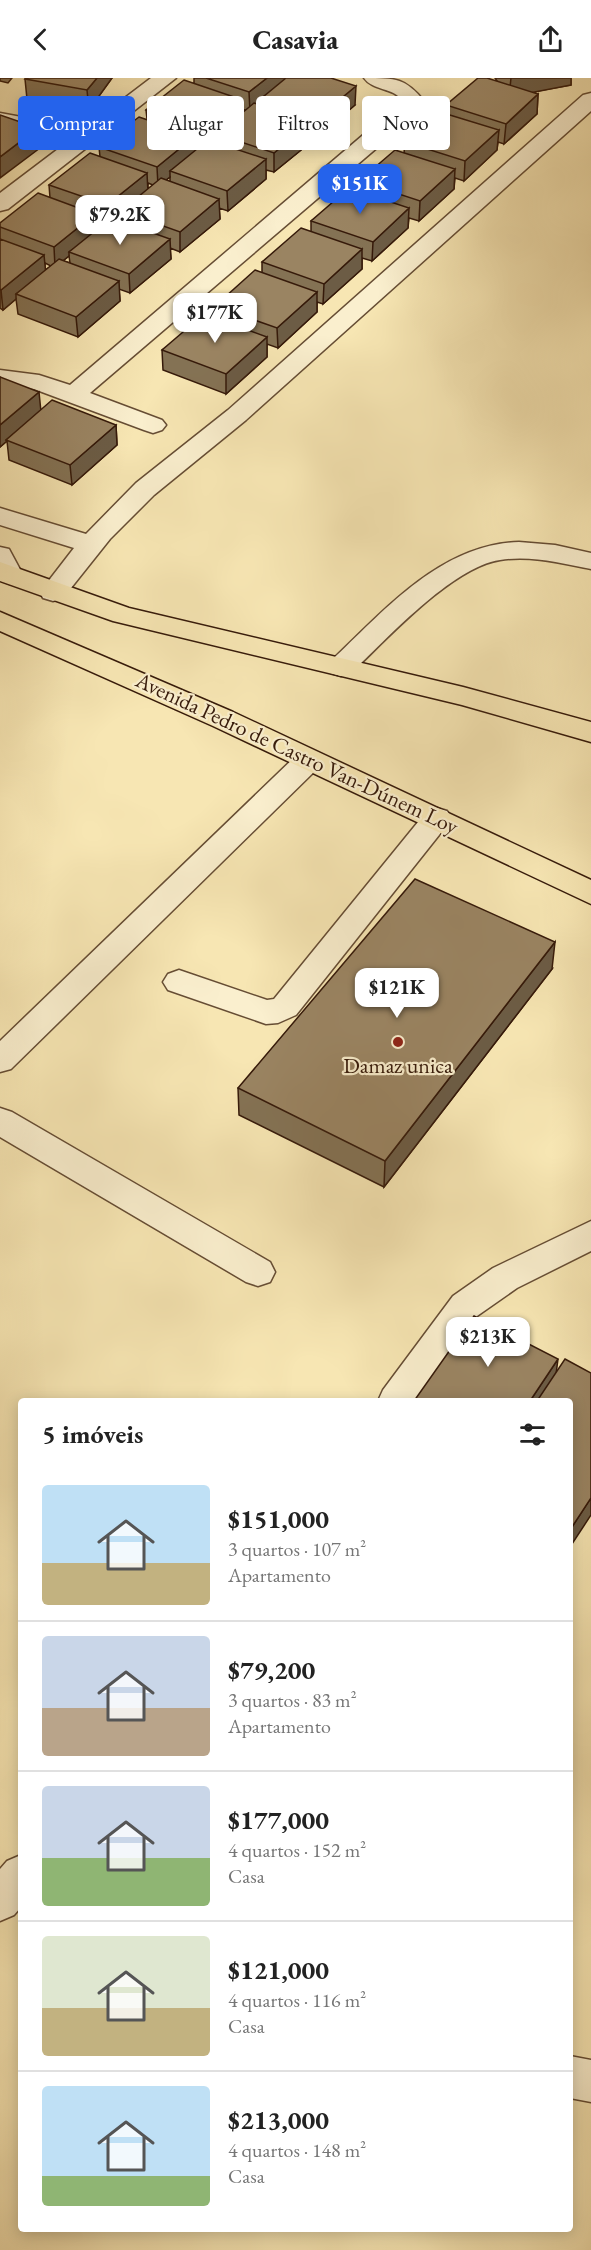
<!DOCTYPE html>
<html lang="pt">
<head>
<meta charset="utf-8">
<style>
  :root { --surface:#fff; --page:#f2f2f2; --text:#222; --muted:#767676; --line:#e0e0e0; --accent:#2563eb }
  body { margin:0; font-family:"EB Garamond",serif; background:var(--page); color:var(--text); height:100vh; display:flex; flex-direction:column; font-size:22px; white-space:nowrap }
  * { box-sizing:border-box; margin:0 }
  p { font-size:20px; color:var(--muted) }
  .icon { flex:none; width:33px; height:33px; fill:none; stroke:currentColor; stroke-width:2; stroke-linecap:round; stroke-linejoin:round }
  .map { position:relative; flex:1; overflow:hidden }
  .sheet { position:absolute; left:18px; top:1320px; width:555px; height:834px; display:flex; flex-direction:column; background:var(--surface); border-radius:6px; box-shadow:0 3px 15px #0003 }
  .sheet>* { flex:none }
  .guide { position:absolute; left:18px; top:18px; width:555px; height:54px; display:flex; gap:12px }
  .price { position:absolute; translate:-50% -51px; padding:0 14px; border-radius:12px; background:#fff; color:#222; font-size:20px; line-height:39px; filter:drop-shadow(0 2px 3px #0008) }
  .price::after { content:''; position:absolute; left:50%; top:36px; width:18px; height:14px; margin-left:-9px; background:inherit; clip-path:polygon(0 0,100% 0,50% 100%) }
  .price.current { background:var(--accent); color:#fff }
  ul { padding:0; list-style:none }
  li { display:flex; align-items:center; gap:18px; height:150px; padding:0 24px }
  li+li { border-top:2px solid var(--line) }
  li span { display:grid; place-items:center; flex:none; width:168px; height:120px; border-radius:6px; color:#555 }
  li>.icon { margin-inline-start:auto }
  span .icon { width:72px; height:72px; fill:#fffc; stroke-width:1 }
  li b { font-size:26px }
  h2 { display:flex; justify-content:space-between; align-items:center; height:72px; padding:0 24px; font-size:26px }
  .pill { padding:0 21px; border-radius:6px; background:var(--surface); box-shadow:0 3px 15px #0003; font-size:21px; line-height:54px }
  .pill.current { background:var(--accent); color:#fff }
  header { display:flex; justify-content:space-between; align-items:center; height:78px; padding:0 24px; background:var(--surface); font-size:27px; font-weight:800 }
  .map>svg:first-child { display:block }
</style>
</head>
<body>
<header><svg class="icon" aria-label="back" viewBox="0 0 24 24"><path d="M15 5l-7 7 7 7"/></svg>Casavia<svg class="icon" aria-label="share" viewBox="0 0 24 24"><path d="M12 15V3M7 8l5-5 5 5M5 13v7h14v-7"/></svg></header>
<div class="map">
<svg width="591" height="2172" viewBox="0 0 591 2172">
  <rect width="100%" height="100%" fill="#f7e6b3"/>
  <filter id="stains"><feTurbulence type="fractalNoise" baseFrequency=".00333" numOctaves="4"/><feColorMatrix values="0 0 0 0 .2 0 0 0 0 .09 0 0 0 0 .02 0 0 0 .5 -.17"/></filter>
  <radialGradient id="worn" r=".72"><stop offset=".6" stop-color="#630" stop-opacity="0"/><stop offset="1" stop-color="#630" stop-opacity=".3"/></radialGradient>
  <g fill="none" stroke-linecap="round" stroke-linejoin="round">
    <!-- minor casing -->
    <g stroke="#664d34" stroke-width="3">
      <path id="minor" d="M 151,0 L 176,0 L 8,131 L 0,133 L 0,115 L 66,65 L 39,56 L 0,49 L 0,35 L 43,43 L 80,54 Z
        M 364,0 C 397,0 405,0 425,24 L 406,45 L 90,315 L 162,342 L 166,347 L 162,352 L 153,355 L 144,352 L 34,311 L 0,306 L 0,292 L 39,297 L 70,307 L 403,23 C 393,9 373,13 364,0 Z
        M 591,15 L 591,33 L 246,342 L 154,417 L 110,461 L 63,520 L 53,523 L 43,520 L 40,514 L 74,470 L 0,447 L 0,430 L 86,456 L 136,405 L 228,332 L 583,17 Z
        M 519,464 L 555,467 L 591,475 L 591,491 C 561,485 530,477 500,482 C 452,489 386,562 351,595 L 341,598 L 331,595 L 327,589 L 331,583 C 385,532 441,466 519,464 Z
        M 0,469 L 9,471 L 23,497 L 19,503 L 10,506 L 0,502 Z
        M 309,672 L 319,675 L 323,682 L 319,689 L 11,991 L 0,994 L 0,963 L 299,675 Z
        M 437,730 L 447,733 L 452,740 L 447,747 L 296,937 L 278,945 L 266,946 L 168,912 L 163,904 L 168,896 L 179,892 L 267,922 L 274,921 L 427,733 Z
        M 0,1030 L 12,1034 L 270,1184 L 275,1194 L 270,1204 L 258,1208 L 246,1204 L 0,1059 Z
        M 591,1143 L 591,1173 L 517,1210 L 477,1238 L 416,1323 L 378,1323 L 383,1312 L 453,1218 L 493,1190 Z
        M 21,1777 L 21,1829 L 14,1837 L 0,1843 L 0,1791 L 7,1783 Z
        M 570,1978 L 591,1982 L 591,2024 L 570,2020 Z"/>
    </g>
    <!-- highway casing -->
    <g stroke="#361a0a" stroke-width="3">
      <path id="highway" d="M 0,484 L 129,530 L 463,609 L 591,644 L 591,664 L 462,627 L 113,543 L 0,503 Z
        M 0,534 L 233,634 L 591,802 L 591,826 L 213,648 L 0,553 Z"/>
    </g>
    <!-- minor -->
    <use href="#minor" fill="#faefce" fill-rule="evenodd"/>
    <!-- highway -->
    <use href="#highway" fill="#f7e6b3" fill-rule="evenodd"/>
  </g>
  <!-- wall -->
  <path fill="#847254" stroke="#361a0a" stroke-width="1.5" fill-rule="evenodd" d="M 0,0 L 12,0 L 8,5 L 0,3 Z
    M 26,0 L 112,0 L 89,32 L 27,21 L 25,1 Z
    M 194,0 L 285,0 L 285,1 L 355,27 L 320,57 L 311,54 L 311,64 L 274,94 L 266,92 L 266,101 L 228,133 L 219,130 L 220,141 L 180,174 L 170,170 L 171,181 L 130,215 L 119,211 L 120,223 L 78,259 L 18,236 L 16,221 L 3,232 L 0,230 L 0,145 L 50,120 L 49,107 L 100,79 L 99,69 L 147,41 L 146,32 L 194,5 ZM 263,23 L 263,28 L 258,27 ZM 240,31 L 245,32 L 241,36 ZM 170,99 L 170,104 L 165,102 ZM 148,105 L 153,107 L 148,111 ZM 121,137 L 121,144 L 115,142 ZM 96,143 L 104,146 L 96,152 ZM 69,178 L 70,185 L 63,183 ZM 45,185 L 51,188 L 45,192 Z
    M 495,0 L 571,0 L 571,7 L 532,14 L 538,16 L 537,36 L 504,66 L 498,64 L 497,72 L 464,103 L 455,100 L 454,111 L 419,143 L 409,140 L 408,150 L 372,183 L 362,180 L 362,191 L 323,226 L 317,224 L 317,234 L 278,270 L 267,266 L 267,279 L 226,316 L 163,292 L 162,272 L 215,239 L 215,228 L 262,195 L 262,184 L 311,154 L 311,143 L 359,113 L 359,103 L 404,75 L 405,64 L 446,36 L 446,27 L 497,3 Z
    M 0,299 L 41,332 L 116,347 L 117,367 L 72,407 L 9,382 L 7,363 L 0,369 Z
    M 552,891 L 384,1109 L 239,1037 L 238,1010 Z"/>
  <!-- shaded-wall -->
  <path fill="#6c5c45" stroke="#361a0a" stroke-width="1.5" d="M 97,0 L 112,0 L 89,32 L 87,12 Z
    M 267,0 L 285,0 L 285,5 L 263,19 L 263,23 L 250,34 L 249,14 Z
    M 511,0 L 571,0 L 571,7 L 509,19 Z
    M 356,8 L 355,27 L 320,57 L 320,38 Z
    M 538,16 L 537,36 L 504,66 L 506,46 Z
    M 240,21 L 241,40 L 217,56 L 217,60 L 204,70 L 203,51 Z
    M 311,44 L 311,64 L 274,94 L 274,75 Z
    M 38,50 L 40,70 L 0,100 L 0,79 Z
    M 499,52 L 497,72 L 464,103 L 465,83 Z
    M 195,58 L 196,77 L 170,93 L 170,99 L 158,108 L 157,89 Z
    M 266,81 L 266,101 L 228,133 L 227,113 Z
    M 455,91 L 454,111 L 419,143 L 420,123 Z
    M 147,95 L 148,115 L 121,133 L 121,137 L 108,147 L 107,127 Z
    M 219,121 L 220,141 L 180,174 L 180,154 Z
    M 409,130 L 408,150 L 372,183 L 373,164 Z
    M 95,136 L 97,156 L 69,174 L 69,178 L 55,189 L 54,169 Z
    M 170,161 L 171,181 L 130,215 L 129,196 Z
    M 362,171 L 362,191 L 323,226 L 324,206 Z
    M 44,177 L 46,197 L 16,216 L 16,221 L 3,232 L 1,212 Z
    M 119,203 L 120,223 L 78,259 L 76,239 Z
    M 317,214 L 317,234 L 278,270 L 277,250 Z
    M 267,259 L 267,279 L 226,316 L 226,296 Z
    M 39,314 L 41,334 L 6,362 L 7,363 L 0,369 L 0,347 Z
    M 116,347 L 117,367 L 72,407 L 70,387 Z
    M 555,864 L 552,891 L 384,1109 L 385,1083 Z
    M 558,1281 L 555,1304 L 542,1323 L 530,1323 Z
    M 591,1420 L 591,1437 L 570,1469 L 570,1452 Z"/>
  <!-- building -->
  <path fill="#9a8462" stroke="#361a0a" stroke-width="1.5" d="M 26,0 L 97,0 L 87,12 L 25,1 Z
    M 206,0 L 267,0 L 249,14 Z
    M 286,0 L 331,0 L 356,8 L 320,38 L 263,19 Z
    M 478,0 L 487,0 L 538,16 L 506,46 L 446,27 Z
    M 184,2 L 240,21 L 203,51 L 146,32 Z
    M 254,25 L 311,44 L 274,75 L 217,56 Z
    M 440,34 L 499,52 L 465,83 L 405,64 Z
    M 0,37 L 38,50 L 0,79 Z
    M 139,39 L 195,58 L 157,89 L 99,69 Z
    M 208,62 L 266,81 L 227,113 L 170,93 Z
    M 395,72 L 455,91 L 420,123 L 359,103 Z
    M 90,75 L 147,95 L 107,127 L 49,107 Z
    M 161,100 L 219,121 L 180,154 L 121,133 Z
    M 349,110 L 409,130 L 373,164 L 311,143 Z
    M 38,115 L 95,136 L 54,169 L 0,149 L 0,145 Z
    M 111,140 L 170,161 L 129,196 L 69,174 Z
    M 301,150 L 362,171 L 324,206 L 262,184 Z
    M 0,161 L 44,177 L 1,212 L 0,211 Z
    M 59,181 L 119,203 L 76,239 L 16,216 Z
    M 255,192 L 317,214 L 277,250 L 215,228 Z
    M 204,236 L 267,259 L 226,296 L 162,272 Z
    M 0,299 L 39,314 L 0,347 Z
    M 52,322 L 116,347 L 70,387 L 6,362 Z
    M 415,801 L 555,864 L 385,1083 L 238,1010 Z
    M 474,1238 L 558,1281 L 530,1323 L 414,1323 Z
    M 565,1281 L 591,1295 L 591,1420 L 570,1452 L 570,1323 L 537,1323 Z"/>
  <!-- markers -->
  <circle fill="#8f2418" stroke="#faefce" stroke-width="2" cx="398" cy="964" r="6"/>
  <g text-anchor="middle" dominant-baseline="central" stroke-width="4.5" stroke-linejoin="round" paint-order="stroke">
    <!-- street labels -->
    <g font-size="22" fill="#361a0a" stroke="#faefce">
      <text transform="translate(297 675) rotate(25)">Avenida Pedro de Castro Van-Dúnem Loy</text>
    </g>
    <!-- poi labels -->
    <g font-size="22" fill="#361a0a" stroke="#faefce">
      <text x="398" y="987">Damaz unica</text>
    </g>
  </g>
  <rect width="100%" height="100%" filter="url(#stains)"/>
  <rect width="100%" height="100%" fill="url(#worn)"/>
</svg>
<b class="price current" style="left:360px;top:137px">$151K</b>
<b class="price" style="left:120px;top:168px">$79.2K</b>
<b class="price" style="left:215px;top:266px">$177K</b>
<b class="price" style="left:397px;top:941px">$121K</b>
<b class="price" style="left:488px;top:1290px">$213K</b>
<div class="guide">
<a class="pill current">Comprar</a>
<a class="pill">Alugar</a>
<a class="pill">Filtros</a>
<a class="pill">Novo</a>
</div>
<section class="sheet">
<h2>5 imóveis<svg class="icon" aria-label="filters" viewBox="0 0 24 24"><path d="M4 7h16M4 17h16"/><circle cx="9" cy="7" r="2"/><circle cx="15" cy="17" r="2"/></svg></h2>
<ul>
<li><span style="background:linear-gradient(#bfe0f5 65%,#c2b280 0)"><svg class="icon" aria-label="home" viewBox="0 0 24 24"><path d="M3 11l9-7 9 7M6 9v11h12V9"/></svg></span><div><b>$151,000</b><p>3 quartos · 107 m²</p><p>Apartamento</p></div></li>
<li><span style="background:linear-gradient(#c9d6e8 60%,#b9a48a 0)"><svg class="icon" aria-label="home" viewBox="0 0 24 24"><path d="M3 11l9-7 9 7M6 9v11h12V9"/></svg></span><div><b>$79,200</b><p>3 quartos · 83 m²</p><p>Apartamento</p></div></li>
<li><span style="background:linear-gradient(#c9d6e8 60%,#8fb573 0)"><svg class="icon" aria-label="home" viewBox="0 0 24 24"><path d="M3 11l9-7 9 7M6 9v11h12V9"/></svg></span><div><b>$177,000</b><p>4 quartos · 152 m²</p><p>Casa</p></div></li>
<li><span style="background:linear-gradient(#dfe7d0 60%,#c2b280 0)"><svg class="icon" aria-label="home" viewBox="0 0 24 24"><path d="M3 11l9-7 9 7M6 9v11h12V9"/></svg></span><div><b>$121,000</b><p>4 quartos · 116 m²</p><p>Casa</p></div></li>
<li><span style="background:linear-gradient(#bfe0f5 75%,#8fb573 0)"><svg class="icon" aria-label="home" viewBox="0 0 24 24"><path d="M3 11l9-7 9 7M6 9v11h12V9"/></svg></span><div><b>$213,000</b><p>4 quartos · 148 m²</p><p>Casa</p></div></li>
</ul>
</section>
</div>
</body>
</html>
